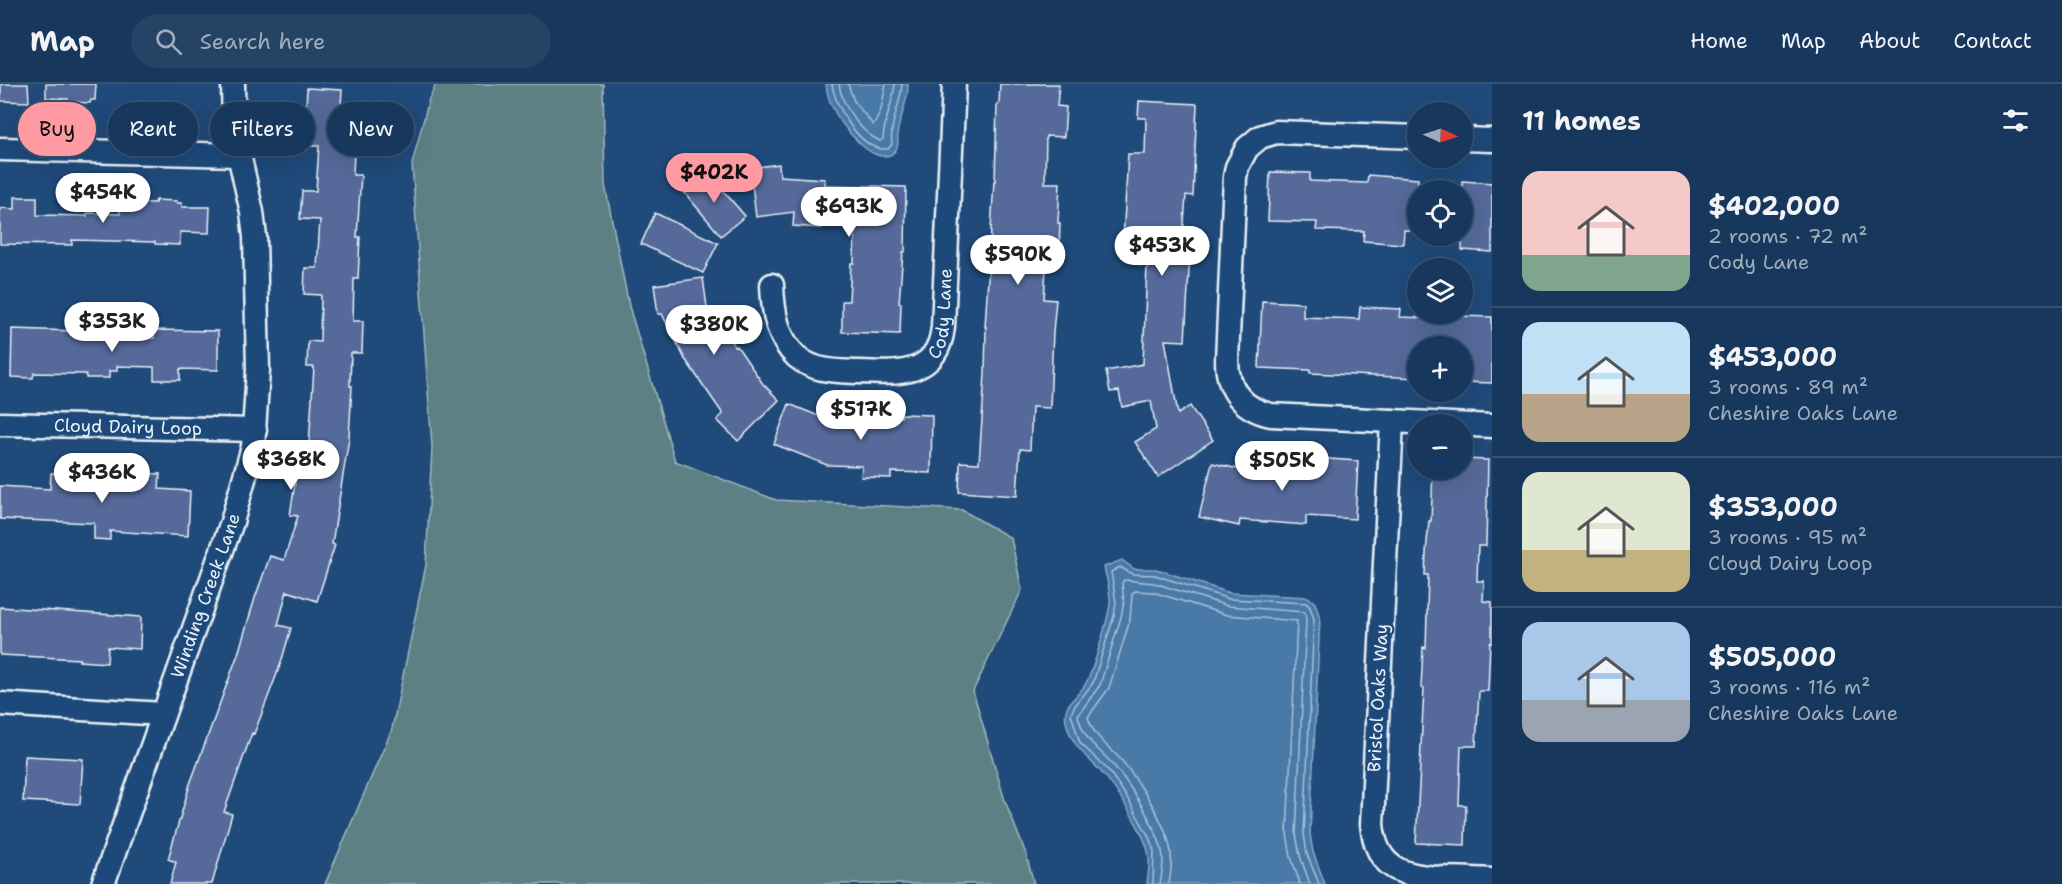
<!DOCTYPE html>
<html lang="en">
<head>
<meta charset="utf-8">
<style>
  :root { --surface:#17385c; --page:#244365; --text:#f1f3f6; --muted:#9eacbb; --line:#365272; --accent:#ff9aa2 }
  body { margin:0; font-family:"Shantell Sans",sans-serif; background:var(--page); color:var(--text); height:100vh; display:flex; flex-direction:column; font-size:22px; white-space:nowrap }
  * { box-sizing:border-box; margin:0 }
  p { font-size:20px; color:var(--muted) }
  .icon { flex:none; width:33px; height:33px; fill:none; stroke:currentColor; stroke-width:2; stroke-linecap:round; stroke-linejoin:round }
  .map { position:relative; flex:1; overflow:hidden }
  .panel { display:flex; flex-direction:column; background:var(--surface); width:570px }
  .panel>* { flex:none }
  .banner { position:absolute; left:18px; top:18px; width:570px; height:54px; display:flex; gap:12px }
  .needle { width:39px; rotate:93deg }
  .buttons { position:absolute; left:1407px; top:18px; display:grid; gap:12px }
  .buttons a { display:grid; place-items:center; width:66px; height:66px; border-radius:50%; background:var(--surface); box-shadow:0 6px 24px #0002,0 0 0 2px var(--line); font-size:30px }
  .price { position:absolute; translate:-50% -51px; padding:0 14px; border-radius:21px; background:#fff; color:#222; font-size:20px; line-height:39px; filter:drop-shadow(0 2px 3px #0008) }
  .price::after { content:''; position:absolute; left:50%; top:36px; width:18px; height:14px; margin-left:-9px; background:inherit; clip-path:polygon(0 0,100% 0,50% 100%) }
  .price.current { background:var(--accent); color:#111 }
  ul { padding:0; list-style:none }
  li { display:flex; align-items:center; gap:18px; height:150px; padding:0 30px }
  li+li { border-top:2px solid var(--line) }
  li span { display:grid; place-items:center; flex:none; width:168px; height:120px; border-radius:18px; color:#555 }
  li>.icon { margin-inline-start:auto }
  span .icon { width:72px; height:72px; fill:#fffc; stroke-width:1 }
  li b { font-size:26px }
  h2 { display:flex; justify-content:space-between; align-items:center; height:72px; padding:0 30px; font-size:26px }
  .tag { padding:0 21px; border-radius:27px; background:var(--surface); box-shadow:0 6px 24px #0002,0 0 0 2px var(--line); font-size:21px; line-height:54px }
  .tag.current { background:var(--accent); color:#111 }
  header { display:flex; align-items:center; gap:36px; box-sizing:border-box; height:84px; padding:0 30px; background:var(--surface); border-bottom:2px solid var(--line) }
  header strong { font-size:28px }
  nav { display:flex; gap:33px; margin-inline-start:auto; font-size:21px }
  .search { width:420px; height:54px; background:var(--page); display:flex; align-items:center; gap:15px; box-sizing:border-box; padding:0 21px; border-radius:33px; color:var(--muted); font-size:22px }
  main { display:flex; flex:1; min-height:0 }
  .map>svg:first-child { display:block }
</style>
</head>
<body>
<header>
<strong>Map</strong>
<div class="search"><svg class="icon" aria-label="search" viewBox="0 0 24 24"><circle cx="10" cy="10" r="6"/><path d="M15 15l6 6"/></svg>Search here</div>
<nav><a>Home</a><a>Map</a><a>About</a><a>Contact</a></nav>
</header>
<main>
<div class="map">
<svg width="1492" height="800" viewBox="0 0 1492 800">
  <rect width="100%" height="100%" fill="#1f4a7a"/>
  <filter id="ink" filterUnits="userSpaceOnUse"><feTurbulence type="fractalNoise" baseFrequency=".0167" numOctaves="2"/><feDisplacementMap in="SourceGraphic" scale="12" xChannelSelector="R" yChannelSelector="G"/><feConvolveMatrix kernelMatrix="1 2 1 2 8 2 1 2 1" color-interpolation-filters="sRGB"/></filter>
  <g filter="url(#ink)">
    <!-- green -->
    <path fill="#5d8084" stroke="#a2b8be" stroke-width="1.5" d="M 436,0 L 603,0 L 605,101 L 629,222 L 675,377 L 776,416 L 962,426 L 1011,454 L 1022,506 L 973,607 L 1005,717 L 1026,770 L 1034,800 L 325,800 L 392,645 L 426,481 L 432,363 L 412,80 L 429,15 Z"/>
    <!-- water -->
    <path fill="#4a79a7" stroke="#89a9c7" stroke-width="1.5" d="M 826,0 L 908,0 C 909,14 901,31 898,45 C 896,52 901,60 895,67 C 877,88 841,41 834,26 C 829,18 827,9 826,0 Z
      M 1122,476 L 1134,485 L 1156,485 L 1230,509 L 1308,513 L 1315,519 L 1320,534 L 1310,750 L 1313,768 L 1325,800 L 1147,800 C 1148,790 1151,778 1148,768 C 1145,750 1115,702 1102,689 C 1086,671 1071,662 1066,637 C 1062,619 1079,613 1086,599 C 1093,587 1109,532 1110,519 C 1111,507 1106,494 1104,483 Z"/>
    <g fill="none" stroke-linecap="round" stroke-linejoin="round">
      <!-- shore -->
      <path stroke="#a9c1d8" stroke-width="1.5" d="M 832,0 C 835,23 861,68 888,65 L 892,60 C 889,40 901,20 902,0
        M 839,0 C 842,22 860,48 880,57 L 883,55 C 884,36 893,19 895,0
        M 848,0 L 854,17 L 873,41 C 882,31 883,13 886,0
        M 1153,800 L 1154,767 L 1149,753 L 1128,715 L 1109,687 L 1080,659 L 1071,630 L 1074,623 L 1093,599 L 1114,532 L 1116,518 L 1111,488 L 1120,483 L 1132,490 L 1155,491 L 1229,515 L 1306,519 L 1310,523 L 1314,535 L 1304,750 L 1307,770 L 1319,800
        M 1160,800 C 1162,788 1165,775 1161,763 C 1154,739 1131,702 1115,683 C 1099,664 1083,657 1078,631 L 1100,601 L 1121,533 L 1124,518 L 1122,499 L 1124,496 L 1154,499 L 1228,522 L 1305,528 L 1306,536 L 1296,750 L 1300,772 L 1310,800
        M 1169,800 C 1171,788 1173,775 1170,763 C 1165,738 1138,696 1122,677 C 1109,662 1093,653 1088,633 L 1109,604 L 1130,536 L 1132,510 L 1135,507 L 1153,508 L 1227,531 L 1297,537 L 1287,750 L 1291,773 L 1300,800"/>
    </g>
    <!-- building -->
    <path fill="#556b9b" stroke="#e8f1f8" stroke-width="1.5" d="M 1,0 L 28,0 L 29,18 L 1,17 Z
      M 46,0 L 96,0 L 95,16 L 91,16 L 90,19 L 68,18 L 68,15 L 46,14 Z
      M 1000,0 L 1059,0 L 1057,22 L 1066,23 L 1064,53 L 1046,52 L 1045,99 L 1060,99 L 1058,139 L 1060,139 L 1059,170 L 1047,170 L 1044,215 L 1056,216 L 1053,248 L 1050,324 L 1032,323 L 1030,366 L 1020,365 L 1017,412 L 959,408 L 960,378 L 979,379 L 985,290 L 986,243 L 985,243 L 994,97 L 995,97 L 997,20 L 999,20 Z
      M 307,4 L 342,6 L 341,21 L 356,22 L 353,91 L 361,91 L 357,153 L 360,153 L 358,195 L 354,195 L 353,237 L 363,237 L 362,269 L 351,269 L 350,302 L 352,302 L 349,354 L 332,460 L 335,461 L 317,517 L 287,507 L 278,541 L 291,544 L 281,579 L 254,650 L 252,649 L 224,728 L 232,730 L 212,800 L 170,800 L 176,778 L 168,775 L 190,700 L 238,570 L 255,514 L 270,472 L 284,476 L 298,432 L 290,431 L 299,374 L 308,376 L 314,283 L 307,283 L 308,257 L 320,258 L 321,211 L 304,210 L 305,184 L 317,184 L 320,136 L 300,135 L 302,107 L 316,107 L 319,62 L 304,62 Z
      M 1139,17 L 1197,20 L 1193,112 L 1186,111 L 1182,168 L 1190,169 L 1185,257 L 1165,256 L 1178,330 L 1190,322 L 1213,356 L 1158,393 L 1135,358 L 1156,345 L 1151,317 L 1122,323 L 1119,307 L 1110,308 L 1106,287 L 1143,280 L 1147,181 L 1139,181 L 1141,157 L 1123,156 L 1128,70 L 1145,70 L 1146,34 L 1138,34 Z
      M 779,80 L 780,92 L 825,95 L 825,101 L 906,103 L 905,168 L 903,168 L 899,219 L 901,219 L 900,250 L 842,248 L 842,217 L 849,217 L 851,179 L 854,179 L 855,132 L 823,131 L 822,144 L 793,142 L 794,128 L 756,133 L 750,84 Z
      M 707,88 L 745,132 L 721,152 L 684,108 Z
      M 1270,88 L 1310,89 L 1310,97 L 1367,99 L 1368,91 L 1418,95 L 1418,147 L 1404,146 L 1403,160 L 1363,157 L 1364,147 L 1316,146 L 1317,138 L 1268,137 Z
      M 1462,97 L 1492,99 L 1492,168 L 1462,166 Z
      M 15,113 L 37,113 L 37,131 L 87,132 L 87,129 L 120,130 L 120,118 L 155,119 L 156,116 L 177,117 L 177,119 L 182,119 L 182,123 L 210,123 L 209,149 L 180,148 L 180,161 L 155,160 L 155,158 L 72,156 L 72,161 L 0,160 L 0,124 L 15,125 Z
      M 655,129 L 718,159 L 703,189 L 641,160 Z
      M 703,194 L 709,237 L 719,231 L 735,263 L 737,262 L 763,300 L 779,316 L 738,357 L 717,336 L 723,330 L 685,275 L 662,230 L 658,230 L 654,201 Z
      M 1262,217 L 1303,219 L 1303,233 L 1359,235 L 1360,223 L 1401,225 L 1400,233 L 1456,235 L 1456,232 L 1492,233 L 1492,299 L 1462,298 L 1462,262 L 1418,262 L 1418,294 L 1310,289 L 1310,286 L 1259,284 Z
      M 12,245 L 74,247 L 74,252 L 154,254 L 154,246 L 218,247 L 218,286 L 180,285 L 180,296 L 154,296 L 154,283 L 117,282 L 117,287 L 109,287 L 109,294 L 86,294 L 86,290 L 34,289 L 33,294 L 11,293 Z
      M 789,320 L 816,331 L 901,333 L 902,330 L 932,331 L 931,389 L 891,388 L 891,394 L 861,393 L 862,382 L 827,381 L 774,360 Z
      M 1271,371 L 1358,377 L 1355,435 L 1306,432 L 1306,441 L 1240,436 L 1239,442 L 1199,433 L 1212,379 L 1269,392 Z
      M 1462,375 L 1488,376 L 1486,462 L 1478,462 L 1477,497 L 1484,497 L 1483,517 L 1492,518 L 1492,559 L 1490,559 L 1488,607 L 1479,607 L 1476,662 L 1461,662 L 1459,721 L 1466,721 L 1465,761 L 1416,759 L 1424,604 L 1421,604 L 1423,563 L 1426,564 L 1428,491 L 1425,491 L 1426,468 L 1429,437 L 1431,437 L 1433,386 L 1462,386 Z
      M 51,389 L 130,392 L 130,389 L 160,390 L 159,405 L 190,407 L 188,452 L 110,447 L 110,456 L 94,455 L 94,439 L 0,435 L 0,402 L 50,405 Z
      M 0,523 L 141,533 L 140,565 L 108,563 L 107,579 L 79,577 L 80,575 L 0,571 Z
      M 25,672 L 83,675 L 80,720 L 23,717 Z"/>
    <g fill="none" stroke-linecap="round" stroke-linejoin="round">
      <!-- street casing -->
      <g stroke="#e8f1f8" stroke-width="27">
        <g id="street">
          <path d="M 1418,53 L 1276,48 L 1260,53 L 1247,64 L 1237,83 L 1235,93 L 1227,276 C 1227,305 1242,325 1271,331 L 1492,342"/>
          <path d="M 1462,55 L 1492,56"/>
          <path d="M 0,65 L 238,71"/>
          <path id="s1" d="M 772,201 C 773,227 777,255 797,273 C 815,288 836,287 858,288 C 896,290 938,293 943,243 L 954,0"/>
          <path d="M 1392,337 L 1372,740 C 1376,784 1401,792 1440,794 C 1458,794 1475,795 1492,796"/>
          <path id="s2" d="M 0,340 L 255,346"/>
          <path d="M 0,620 L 163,630"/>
          <path id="s3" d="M 103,800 L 232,438 L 253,363 L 258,286 L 255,153 L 252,128 L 234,48 L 233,0"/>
        </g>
      </g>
      <!-- street -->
      <use href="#street" stroke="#1f4a7a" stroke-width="22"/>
    </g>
  </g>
  <g text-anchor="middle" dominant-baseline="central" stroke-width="4.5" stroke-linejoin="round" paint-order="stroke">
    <!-- street labels -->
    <g font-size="18" fill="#e8f1f8" stroke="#1f4a7a">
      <text stroke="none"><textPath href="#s1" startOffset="266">Cody Lane</textPath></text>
      <text stroke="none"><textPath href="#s2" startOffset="128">Cloyd Dairy Loop</textPath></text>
      <text stroke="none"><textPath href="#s3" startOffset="306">Winding Creek Lane</textPath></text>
      <text transform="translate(1378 614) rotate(-87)">Bristol Oaks Way</text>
    </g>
  </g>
</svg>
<div class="buttons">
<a><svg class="needle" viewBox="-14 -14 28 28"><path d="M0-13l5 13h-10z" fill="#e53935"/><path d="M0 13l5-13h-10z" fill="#9eacbb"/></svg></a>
<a><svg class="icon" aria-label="locate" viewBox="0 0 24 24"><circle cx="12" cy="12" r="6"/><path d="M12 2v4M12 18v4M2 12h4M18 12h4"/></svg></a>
<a><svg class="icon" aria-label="layers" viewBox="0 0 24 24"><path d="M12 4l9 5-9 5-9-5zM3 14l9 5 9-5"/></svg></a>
<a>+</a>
<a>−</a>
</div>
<b class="price current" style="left:714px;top:120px">$402K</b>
<b class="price" style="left:103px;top:140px">$454K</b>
<b class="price" style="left:849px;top:154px">$693K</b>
<b class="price" style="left:1162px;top:193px">$453K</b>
<b class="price" style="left:1018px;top:202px">$590K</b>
<b class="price" style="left:112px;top:269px">$353K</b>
<b class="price" style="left:714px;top:272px">$380K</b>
<b class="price" style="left:861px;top:357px">$517K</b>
<b class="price" style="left:291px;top:407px">$368K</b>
<b class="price" style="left:1282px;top:408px">$505K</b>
<b class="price" style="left:102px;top:420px">$436K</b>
<div class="banner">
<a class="tag current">Buy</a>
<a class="tag">Rent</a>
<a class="tag">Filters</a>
<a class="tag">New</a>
</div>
</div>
<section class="panel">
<h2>11 homes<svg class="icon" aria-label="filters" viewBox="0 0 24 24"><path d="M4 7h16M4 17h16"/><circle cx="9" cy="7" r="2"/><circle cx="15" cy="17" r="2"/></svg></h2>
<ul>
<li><span style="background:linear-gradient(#f6c9c9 70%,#7fa58c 0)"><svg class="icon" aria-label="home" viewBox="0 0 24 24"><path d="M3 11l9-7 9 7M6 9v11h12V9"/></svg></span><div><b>$402,000</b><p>2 rooms · 72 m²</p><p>Cody Lane</p></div></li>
<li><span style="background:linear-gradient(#bfe0f5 60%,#b9a48a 0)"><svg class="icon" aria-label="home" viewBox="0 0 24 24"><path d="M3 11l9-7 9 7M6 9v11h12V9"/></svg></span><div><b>$453,000</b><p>3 rooms · 89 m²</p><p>Cheshire Oaks Lane</p></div></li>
<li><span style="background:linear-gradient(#dfe7d0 65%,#c2b280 0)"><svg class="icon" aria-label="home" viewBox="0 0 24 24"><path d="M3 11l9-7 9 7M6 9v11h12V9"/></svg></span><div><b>$353,000</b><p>3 rooms · 95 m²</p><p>Cloyd Dairy Loop</p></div></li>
<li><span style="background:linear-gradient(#a9c7e8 65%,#9aa5b1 0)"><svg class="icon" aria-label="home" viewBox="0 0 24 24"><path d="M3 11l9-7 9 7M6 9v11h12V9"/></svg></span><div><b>$505,000</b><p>3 rooms · 116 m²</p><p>Cheshire Oaks Lane</p></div></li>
</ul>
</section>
</main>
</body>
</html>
